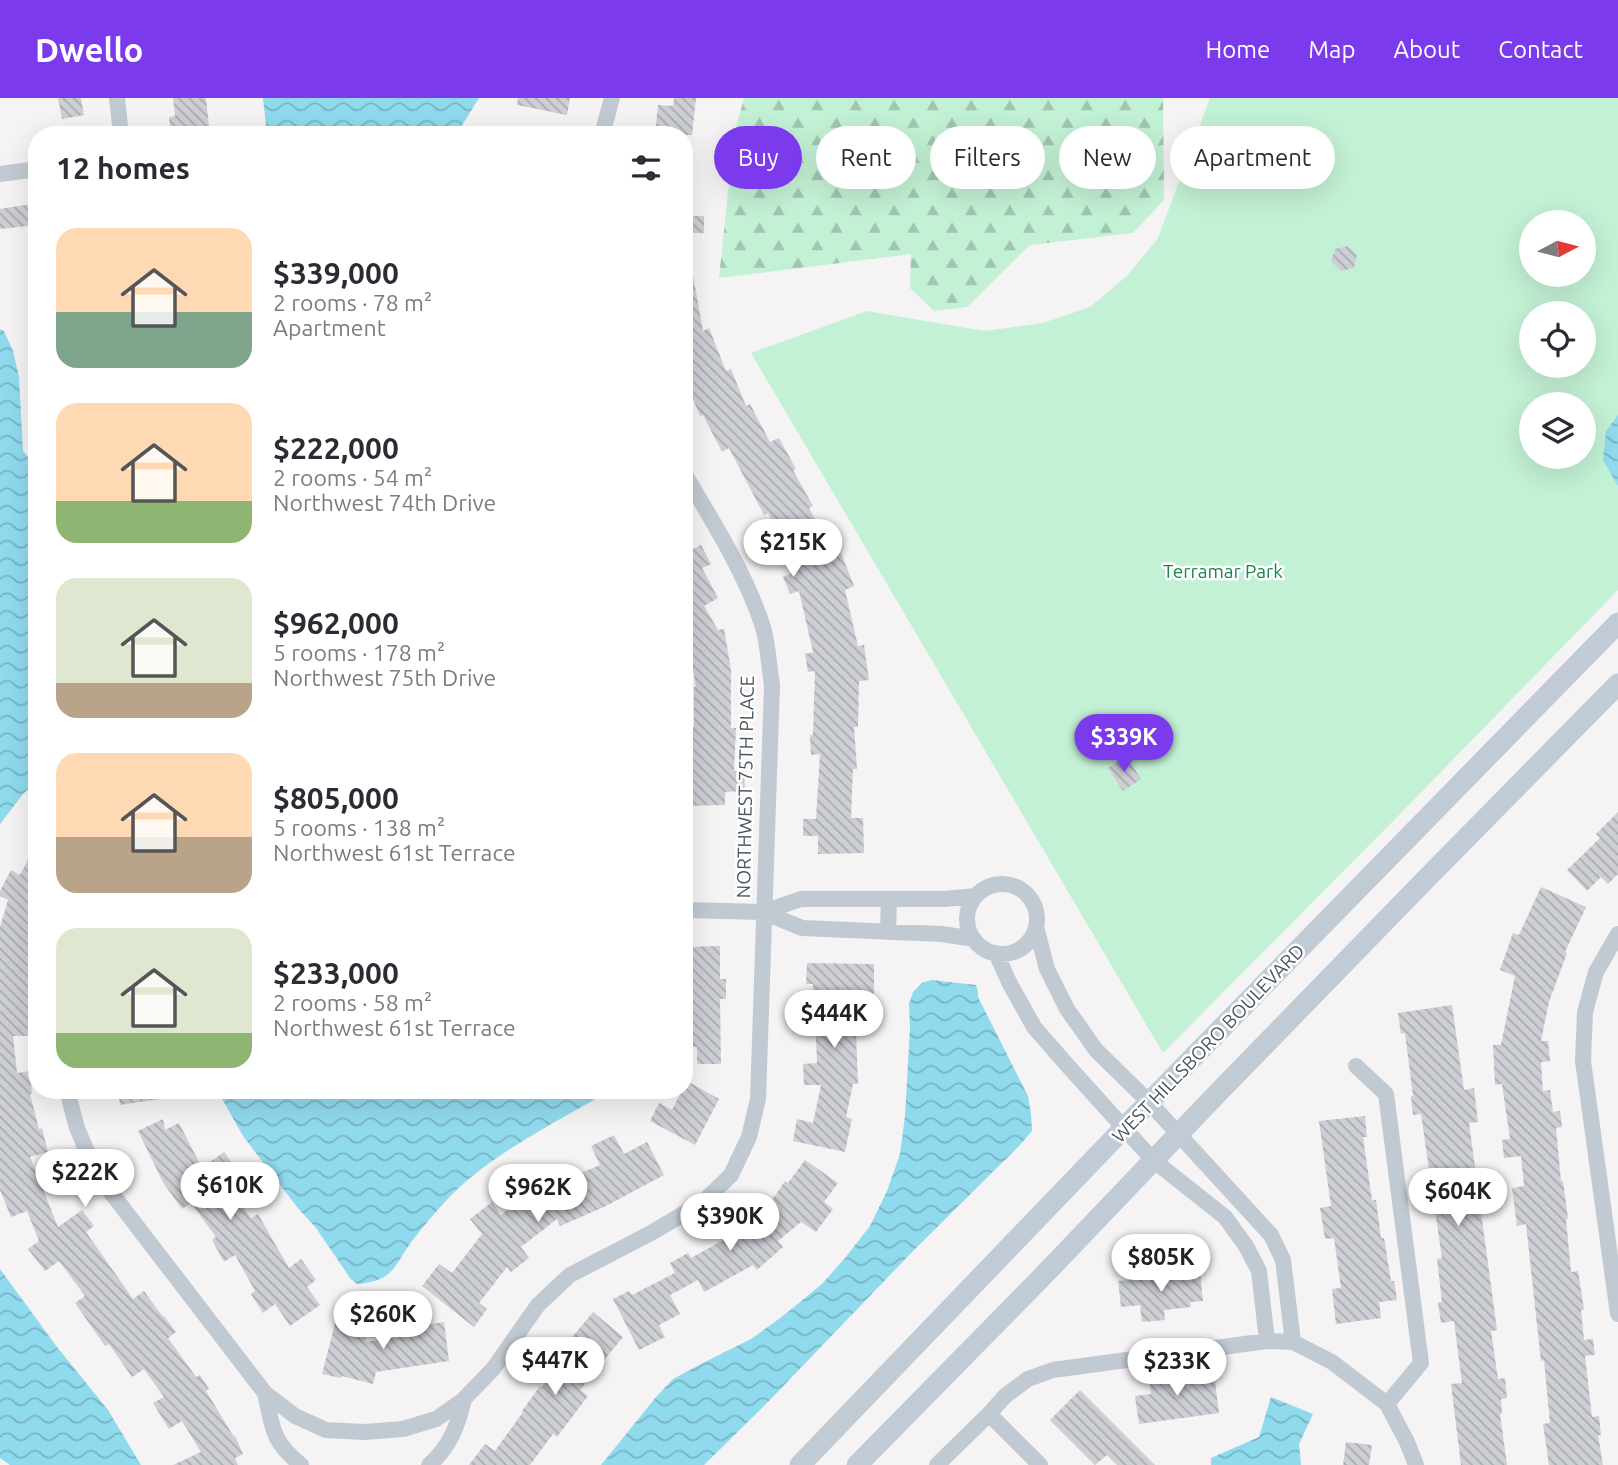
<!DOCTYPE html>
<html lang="en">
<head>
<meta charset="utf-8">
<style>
  :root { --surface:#fff; --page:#f2f2f3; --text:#2b2b33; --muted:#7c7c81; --accent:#7c3aed }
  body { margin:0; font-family:Ubuntu,sans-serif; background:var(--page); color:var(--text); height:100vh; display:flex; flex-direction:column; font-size:26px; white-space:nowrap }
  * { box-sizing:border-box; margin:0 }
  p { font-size:23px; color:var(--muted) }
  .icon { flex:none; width:38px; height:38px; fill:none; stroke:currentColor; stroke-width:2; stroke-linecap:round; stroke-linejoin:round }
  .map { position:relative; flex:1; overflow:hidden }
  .side { position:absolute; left:28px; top:28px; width:665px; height:973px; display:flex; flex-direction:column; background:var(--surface); border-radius:28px; box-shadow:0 7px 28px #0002 }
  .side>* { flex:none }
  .banner { position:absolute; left:714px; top:28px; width:665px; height:63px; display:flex; gap:14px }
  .needle { width:46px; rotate:83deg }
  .fabs { position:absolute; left:1519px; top:112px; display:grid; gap:14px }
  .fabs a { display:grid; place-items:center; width:77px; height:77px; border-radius:50%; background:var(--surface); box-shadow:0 7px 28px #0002; font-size:35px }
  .price { position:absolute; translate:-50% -60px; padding:0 16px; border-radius:24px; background:#fff; color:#222; font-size:23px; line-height:46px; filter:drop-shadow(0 2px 4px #0008) }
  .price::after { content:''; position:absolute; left:50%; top:42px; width:21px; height:16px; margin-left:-10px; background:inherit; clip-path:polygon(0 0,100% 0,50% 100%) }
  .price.active { background:var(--accent); color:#fff }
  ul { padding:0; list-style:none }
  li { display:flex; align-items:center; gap:21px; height:175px; padding:0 28px }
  li span { display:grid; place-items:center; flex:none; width:196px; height:140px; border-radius:21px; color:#555 }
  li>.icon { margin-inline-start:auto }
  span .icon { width:84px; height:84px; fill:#fffc; stroke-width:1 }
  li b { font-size:30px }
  h2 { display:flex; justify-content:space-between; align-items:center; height:84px; padding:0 28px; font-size:30px }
  .tag { padding:0 24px; border-radius:32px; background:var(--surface); box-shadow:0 7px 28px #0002; font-size:24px; line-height:63px }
  .tag.active { background:var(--accent); color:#fff }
  header { display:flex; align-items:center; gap:42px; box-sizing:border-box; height:98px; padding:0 35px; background:var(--accent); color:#fff }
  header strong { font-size:33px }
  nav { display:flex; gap:38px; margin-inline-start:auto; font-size:24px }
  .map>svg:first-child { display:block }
</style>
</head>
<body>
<header>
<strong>Dwello</strong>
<nav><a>Home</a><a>Map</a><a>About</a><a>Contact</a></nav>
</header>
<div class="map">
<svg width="1618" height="1367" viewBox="0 0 1618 1367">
  <defs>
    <pattern id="forest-firs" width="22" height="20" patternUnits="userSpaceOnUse" patternTransform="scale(1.75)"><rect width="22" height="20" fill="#c3f1d5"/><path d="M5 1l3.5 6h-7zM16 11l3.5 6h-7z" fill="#a0c6b0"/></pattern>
    <pattern id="water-waves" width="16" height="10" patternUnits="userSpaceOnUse" patternTransform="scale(1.75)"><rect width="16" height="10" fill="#90daee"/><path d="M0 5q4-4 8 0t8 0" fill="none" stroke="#78b4c4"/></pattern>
    <pattern id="building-back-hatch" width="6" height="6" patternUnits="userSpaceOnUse" patternTransform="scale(1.75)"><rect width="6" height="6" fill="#cdcfd5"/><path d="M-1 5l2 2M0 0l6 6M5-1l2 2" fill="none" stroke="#a8abb0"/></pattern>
  </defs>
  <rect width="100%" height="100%" fill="#f5f3f3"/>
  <!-- forest -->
  <path fill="url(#forest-firs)" d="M 744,0 L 1163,0 L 1164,102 L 1133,135 L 1030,147 L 967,209 L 934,213 L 910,190 L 911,156 L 719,180 L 734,37 Z"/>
  <!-- green -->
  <path fill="#c3f1d5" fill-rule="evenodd" d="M 1210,0 L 1618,0 L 1618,492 L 1401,715 L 1163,955 L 751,255 L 867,213 L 984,233 L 1043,225 L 1090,209 L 1128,177 L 1158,140 ZM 1531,124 L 1584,124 L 1584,177 L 1531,177 ZM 1531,215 L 1584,215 L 1584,268 L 1531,268 ZM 1531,306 L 1584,306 L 1584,359 L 1531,359 Z"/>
  <!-- water -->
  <path fill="url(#water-waves)" d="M 263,0 L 479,0 L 456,37 L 267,37 Z
    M 0,231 L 4,233 L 13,253 L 19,279 L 23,353 L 33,365 C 29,394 30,416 37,444 L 37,683 L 23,696 L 0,726 Z
    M 1618,317 L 1618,388 L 1603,362 L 1606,333 Z
    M 932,882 L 976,887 L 978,893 L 978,899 L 1028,998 L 1031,1016 L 1032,1033 L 1020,1047 L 914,1152 L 767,1305 L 704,1367 L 601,1367 L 656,1299 L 673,1281 L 703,1265 L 751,1241 L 783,1218 L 822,1186 L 845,1160 L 870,1128 L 887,1093 L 900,1056 L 905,1018 L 910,930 L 909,906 L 913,894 L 922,885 Z
    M 217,992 L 610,992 C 555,1026 486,1057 443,1106 C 432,1118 422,1130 412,1143 C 393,1169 394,1183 357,1186 L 350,1180 L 316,1130 L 297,1109 L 243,1038 Z
    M 0,1171 L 57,1249 L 108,1312 L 141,1367 L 10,1367 L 0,1360 Z
    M 1271,1299 L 1313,1316 L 1299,1346 L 1301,1367 L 1211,1367 L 1211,1360 L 1259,1339 Z"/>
  <!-- building -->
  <path fill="url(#building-back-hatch)" d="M 58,0 L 81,0 L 84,17 L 62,21 Z
    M 173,0 L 206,0 L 210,37 L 171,37 L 169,19 L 175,18 Z
    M 518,0 L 570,0 L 567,17 L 517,7 Z
    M 674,0 L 696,0 L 692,37 L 655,37 L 658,7 L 673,8 Z
    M 37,105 L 37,127 L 0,131 L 0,111 Z
    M 684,118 L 704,118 L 704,135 L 684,135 Z
    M 1348,148 L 1357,157 L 1354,170 L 1341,173 L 1331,163 L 1335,151 Z
    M 684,172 L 692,172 L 703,233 L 709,230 L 726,273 L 731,271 L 746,308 L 750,306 L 770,344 L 779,340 L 796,371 L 793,372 L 813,408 L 809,410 L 834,458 L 841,455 L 854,488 L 845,492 L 858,548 L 864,547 L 869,582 L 859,583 L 858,629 L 854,629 L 857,671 L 853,671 L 851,720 L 863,720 L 864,755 L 818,756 L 818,738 L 803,738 L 803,721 L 816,721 L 820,656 L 811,657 L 810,637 L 813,637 L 815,573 L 808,574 L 805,556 L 813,554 L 799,493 L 790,496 L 783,479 L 799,472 L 768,415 L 764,417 L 729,350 L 722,354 L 703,317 L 700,318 L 684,279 Z
    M 701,447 L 711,466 L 702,470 L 718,500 L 704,508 L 718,532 L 724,531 L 731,572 L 731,630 L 736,630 L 734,673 L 744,673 L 745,693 L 725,694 L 725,707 L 684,708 L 684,675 L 690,674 L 692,629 L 694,629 L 694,589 L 696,589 L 686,526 L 684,527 L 684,455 Z
    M 1126,658 L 1141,681 L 1123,693 L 1108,670 Z
    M 1618,714 L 1618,776 L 1608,786 L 1601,779 L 1587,793 L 1567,772 L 1600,740 L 1596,736 Z
    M 37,745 L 37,829 L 29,855 L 37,857 L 37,881 L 29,878 L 28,938 L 13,938 L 17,975 L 30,973 L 32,996 L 30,996 L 39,1031 L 42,1030 L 48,1054 L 30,1059 L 58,1129 L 82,1112 L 94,1128 L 86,1134 L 133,1201 L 144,1193 L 163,1219 L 164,1218 L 176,1234 L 168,1240 L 196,1279 L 200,1277 L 209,1291 L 206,1293 L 234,1339 L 235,1338 L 243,1356 L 235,1360 L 238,1367 L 173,1367 L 201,1354 L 182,1323 L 169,1331 L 153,1305 L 164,1299 L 144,1271 L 132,1279 L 109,1246 L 105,1248 L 75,1205 L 85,1198 L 59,1163 L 45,1173 L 28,1151 L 39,1143 L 27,1113 L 11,1119 L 0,1092 L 0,829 L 8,802 L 0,798 L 0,793 L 11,772 L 20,777 Z
    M 1541,789 L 1586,809 L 1565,854 L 1567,855 L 1549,904 L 1541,943 L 1548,943 L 1550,963 L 1541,964 L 1543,993 L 1550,992 L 1553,1014 L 1560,1013 L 1562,1029 L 1556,1030 L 1561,1083 L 1563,1083 L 1568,1121 L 1566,1121 L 1571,1174 L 1578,1173 L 1584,1212 L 1581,1212 L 1584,1242 L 1593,1241 L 1595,1257 L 1585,1258 L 1592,1319 L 1599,1318 L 1601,1337 L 1598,1337 L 1603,1367 L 1549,1367 L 1543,1326 L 1550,1325 L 1544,1262 L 1541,1263 L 1526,1126 L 1517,1128 L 1512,1090 L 1524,1088 L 1521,1058 L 1504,1060 L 1502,1042 L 1510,1041 L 1502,986 L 1495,987 L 1493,947 L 1501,947 L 1515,878 L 1500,872 L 1513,835 L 1519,837 Z
    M 720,848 L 720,881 L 726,881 L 726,901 L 720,901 L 721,966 L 697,966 L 697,949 L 684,949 L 684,849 Z
    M 807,865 L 874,866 L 874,896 L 855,896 L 855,934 L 856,934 L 858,986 L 853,986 L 846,1019 L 852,1021 L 845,1054 L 793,1043 L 797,1021 L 813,1025 L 821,987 L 804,987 L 803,966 L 817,965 L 815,917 L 813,917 L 813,886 L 806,886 Z
    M 1452,907 L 1464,992 L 1474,990 L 1478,1024 L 1469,1025 L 1497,1232 L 1491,1233 L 1498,1281 L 1505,1280 L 1507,1300 L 1501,1301 L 1502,1316 L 1500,1316 L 1507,1367 L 1461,1367 L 1451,1286 L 1462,1285 L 1454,1223 L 1441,1225 L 1438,1204 L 1442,1204 L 1437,1161 L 1442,1160 L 1433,1099 L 1421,1016 L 1413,1017 L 1411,998 L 1413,998 L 1405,935 L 1401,936 L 1398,915 Z
    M 687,983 L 719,1001 L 695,1047 L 650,1023 L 659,1005 L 672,1012 L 682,992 L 684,992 Z
    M 118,992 L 160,992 L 160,1001 L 120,1007 Z
    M 1365,1018 L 1367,1039 L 1363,1039 L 1372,1102 L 1376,1102 L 1381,1140 L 1384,1140 L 1391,1183 L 1394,1183 L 1397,1202 L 1379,1204 L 1381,1220 L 1336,1226 L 1332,1191 L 1341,1190 L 1334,1140 L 1325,1141 L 1320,1110 L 1331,1108 L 1319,1023 Z
    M 163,1021 L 165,1032 L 179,1025 L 202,1070 L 224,1054 L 240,1076 L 226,1085 L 251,1120 L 258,1116 L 289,1170 L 301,1161 L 316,1182 L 307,1189 L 320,1207 L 290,1228 L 275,1206 L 263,1215 L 251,1196 L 255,1193 L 235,1157 L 224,1164 L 212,1142 L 216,1139 L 191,1105 L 182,1111 L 164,1086 L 138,1033 Z
    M 614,1037 L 624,1056 L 647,1044 L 664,1077 L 604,1109 L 560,1128 L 557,1121 L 521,1149 L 529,1160 L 511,1174 L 507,1169 L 479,1205 L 487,1211 L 474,1229 L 422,1188 L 439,1166 L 452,1175 L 482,1136 L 470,1121 L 492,1104 L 501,1117 L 521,1101 L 526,1107 L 560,1093 L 557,1085 L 600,1067 L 591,1048 Z
    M 805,1062 L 838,1085 L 824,1104 L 833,1111 L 816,1134 L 801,1124 L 778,1143 L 783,1149 L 757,1172 L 753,1167 L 704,1194 L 698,1182 L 670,1197 L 680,1216 L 659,1227 L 665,1239 L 639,1252 L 613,1201 L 629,1193 L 632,1197 L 675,1175 L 670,1165 L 688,1155 L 691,1160 L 729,1139 L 726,1135 L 742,1122 L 747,1129 L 775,1105 L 772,1102 L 785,1083 L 788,1085 Z
    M 1200,1174 L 1203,1203 L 1190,1204 L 1191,1209 L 1164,1212 L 1165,1222 L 1142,1224 L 1140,1207 L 1121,1209 L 1118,1183 Z
    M 593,1214 L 623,1239 L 580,1292 L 588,1298 L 557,1339 L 553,1336 L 530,1367 L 469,1367 L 485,1346 L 495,1353 L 523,1314 L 522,1313 L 540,1288 L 542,1289 L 565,1257 L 560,1254 Z
    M 336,1222 L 368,1231 L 365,1244 L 407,1238 L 405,1230 L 444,1224 L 449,1263 L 376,1274 L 373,1286 L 342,1278 L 341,1280 L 322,1276 Z
    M 1172,1274 L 1173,1282 L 1214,1276 L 1219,1315 L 1139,1326 L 1135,1298 L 1151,1296 L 1149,1277 Z
    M 1080,1292 L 1155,1367 L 1117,1367 L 1107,1357 L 1095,1367 L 1050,1322 Z
    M 1346,1344 L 1372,1347 L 1369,1367 L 1343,1367 Z"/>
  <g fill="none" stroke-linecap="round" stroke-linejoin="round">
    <!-- street -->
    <path stroke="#c1cad2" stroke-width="16" d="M 117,0 L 121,37
      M 602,37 L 612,0
      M 0,76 L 37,71
      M967 821a35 35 0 1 1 70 0a35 35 0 1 1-70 0Z
      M 684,812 L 763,814 L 802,830 L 942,836 L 974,841
      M 763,814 L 801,801 L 944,801 L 976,798
      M 1036,829 L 1047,871 L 1067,911 L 1096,952 L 1149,1004 L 1271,1137 L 1283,1162 L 1293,1244
      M 888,834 L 889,801
      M 1618,836 L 1596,874 L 1585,914 L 1583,963 L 1618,1216
      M 996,855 L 1009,884 L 1034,929 L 1068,968 L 1153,1062 L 1225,1119 L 1246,1148 L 1259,1173 L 1267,1243
      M 1356,968 L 1386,996 L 1421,1265 L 1387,1306
      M 67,992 L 77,1030 L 96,1075 L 265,1295 L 295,1318 L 326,1332 L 364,1334 L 403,1331 L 436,1321 L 462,1303 L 493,1271 L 538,1207 L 570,1177 L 651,1135 L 702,1105 L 731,1077 L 749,1039 L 758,1001 L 772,587 C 769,568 768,547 763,529 C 745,474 713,424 684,375
      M 265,1295 C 273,1331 271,1342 301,1367
      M 989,1316 L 1040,1367
      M 429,1367 C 450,1349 458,1327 464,1301
      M 937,1367 L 989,1316 L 1005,1298 L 1028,1281 L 1053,1272 L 1267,1243 L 1293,1244 L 1332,1264 L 1387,1306 L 1407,1344 L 1416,1367"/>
    <!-- secondary -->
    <path stroke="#c1cbd6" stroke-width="21" d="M 800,1367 L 1124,1030 L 1618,525
      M 857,1367 L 1040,1181 L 1212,1001 L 1425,782 L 1618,586"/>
  </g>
  <g text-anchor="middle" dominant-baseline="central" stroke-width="5" stroke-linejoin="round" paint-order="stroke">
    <!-- park labels -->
    <g font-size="19" fill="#17864f" stroke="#fff">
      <text x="1223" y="473">Terramar Park</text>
    </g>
    <!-- street labels -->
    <g font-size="19" fill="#4a5661" stroke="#fff">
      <text transform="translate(745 689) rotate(-89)">NORTHWEST 75TH PLACE</text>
      <text transform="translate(1208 945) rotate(-46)">WEST HILLSBORO BOULEVARD</text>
    </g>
  </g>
</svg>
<div class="fabs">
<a><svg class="needle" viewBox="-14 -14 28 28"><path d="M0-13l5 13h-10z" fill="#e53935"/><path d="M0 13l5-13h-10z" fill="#7c7c81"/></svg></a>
<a><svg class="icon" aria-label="locate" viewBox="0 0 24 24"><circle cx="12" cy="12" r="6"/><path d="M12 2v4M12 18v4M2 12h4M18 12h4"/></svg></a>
<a><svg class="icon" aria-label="layers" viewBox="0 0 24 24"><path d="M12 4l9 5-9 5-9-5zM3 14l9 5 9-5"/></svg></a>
</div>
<b class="price" style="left:793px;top:481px">$215K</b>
<b class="price active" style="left:1124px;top:676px">$339K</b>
<b class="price" style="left:834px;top:952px">$444K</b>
<b class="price" style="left:85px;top:1111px">$222K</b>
<b class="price" style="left:230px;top:1124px">$610K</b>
<b class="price" style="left:538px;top:1126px">$962K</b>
<b class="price" style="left:1458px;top:1130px">$604K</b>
<b class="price" style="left:730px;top:1155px">$390K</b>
<b class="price" style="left:1161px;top:1196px">$805K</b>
<b class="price" style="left:383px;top:1253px">$260K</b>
<b class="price" style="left:555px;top:1299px">$447K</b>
<b class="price" style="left:1177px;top:1300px">$233K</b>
<div class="banner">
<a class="tag active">Buy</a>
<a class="tag">Rent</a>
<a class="tag">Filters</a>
<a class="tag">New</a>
<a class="tag">Apartment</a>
</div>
<section class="side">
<h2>12 homes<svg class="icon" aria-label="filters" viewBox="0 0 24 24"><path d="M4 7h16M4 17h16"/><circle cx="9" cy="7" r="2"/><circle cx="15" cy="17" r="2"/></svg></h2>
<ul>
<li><span style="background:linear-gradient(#ffd9b3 60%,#7fa58c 0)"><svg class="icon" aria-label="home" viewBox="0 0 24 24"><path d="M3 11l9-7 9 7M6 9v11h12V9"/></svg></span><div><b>$339,000</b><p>2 rooms · 78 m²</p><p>Apartment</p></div></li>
<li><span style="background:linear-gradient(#ffd9b3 70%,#8fb573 0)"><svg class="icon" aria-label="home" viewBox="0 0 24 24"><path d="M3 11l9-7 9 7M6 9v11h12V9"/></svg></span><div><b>$222,000</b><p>2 rooms · 54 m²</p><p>Northwest 74th Drive</p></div></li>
<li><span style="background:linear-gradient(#dfe7d0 75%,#b9a48a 0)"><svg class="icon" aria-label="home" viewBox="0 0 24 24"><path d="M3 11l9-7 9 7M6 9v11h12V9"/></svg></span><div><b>$962,000</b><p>5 rooms · 178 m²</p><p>Northwest 75th Drive</p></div></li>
<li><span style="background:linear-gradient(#ffd9b3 60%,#b9a48a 0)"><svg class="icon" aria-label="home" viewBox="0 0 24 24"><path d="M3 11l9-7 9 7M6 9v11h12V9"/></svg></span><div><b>$805,000</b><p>5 rooms · 138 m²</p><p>Northwest 61st Terrace</p></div></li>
<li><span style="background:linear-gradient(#dfe7d0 75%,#8fb573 0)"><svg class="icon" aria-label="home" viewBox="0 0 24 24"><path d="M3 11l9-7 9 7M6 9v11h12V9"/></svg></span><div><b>$233,000</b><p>2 rooms · 58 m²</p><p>Northwest 61st Terrace</p></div></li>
</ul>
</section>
</div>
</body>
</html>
